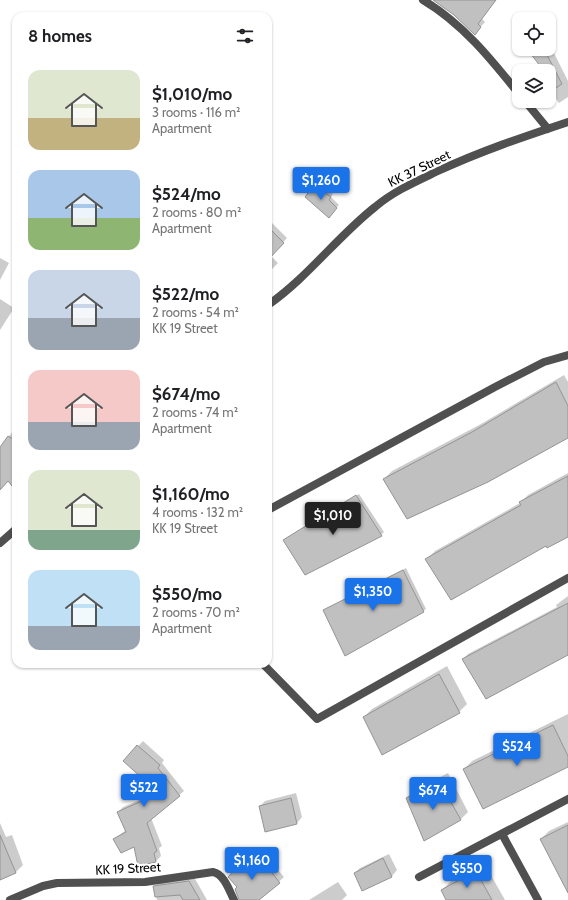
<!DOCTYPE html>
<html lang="en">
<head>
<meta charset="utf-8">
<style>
  :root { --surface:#fff; --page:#f6f6f6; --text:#202124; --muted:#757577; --accent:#1a73e8 }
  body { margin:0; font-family:Cabin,sans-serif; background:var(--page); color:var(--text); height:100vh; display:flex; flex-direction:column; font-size:15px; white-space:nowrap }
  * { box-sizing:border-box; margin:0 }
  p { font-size:13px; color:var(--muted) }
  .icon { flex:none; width:22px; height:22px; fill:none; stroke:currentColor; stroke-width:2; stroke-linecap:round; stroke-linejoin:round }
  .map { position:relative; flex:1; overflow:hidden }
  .details { position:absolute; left:12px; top:12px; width:260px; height:656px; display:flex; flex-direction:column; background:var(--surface); border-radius:12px; box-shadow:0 1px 3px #0004 }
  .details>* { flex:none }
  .fabs { position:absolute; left:512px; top:12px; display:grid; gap:8px }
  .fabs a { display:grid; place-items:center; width:44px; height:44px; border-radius:8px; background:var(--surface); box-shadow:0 1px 3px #0004; font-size:20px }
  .price { position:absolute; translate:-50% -34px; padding:0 9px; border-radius:4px; background:var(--accent); color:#fff; font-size:13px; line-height:26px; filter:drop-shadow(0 1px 2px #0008) }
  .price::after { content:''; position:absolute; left:50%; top:24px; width:12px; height:9px; margin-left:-6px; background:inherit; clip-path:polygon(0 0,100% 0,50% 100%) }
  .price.current { background:#222; color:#fff }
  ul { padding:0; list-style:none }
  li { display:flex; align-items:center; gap:12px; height:100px; padding:0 16px }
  li span { display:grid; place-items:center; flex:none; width:112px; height:80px; border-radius:12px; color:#555 }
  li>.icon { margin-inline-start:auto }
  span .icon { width:48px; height:48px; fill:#fffc; stroke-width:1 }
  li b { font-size:17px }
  h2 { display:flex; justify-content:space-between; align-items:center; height:48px; padding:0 16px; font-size:17px }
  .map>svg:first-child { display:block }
</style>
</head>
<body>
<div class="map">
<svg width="568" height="900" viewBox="0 0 568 900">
  <rect width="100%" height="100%" fill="#fff"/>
  <!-- shadow -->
  <path fill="#0003" d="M 434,0 L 496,0 L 482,19 L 485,22 L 475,33 L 455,15 Z
    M 549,31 L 556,41 L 551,47 L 568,81 L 568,97 L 559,103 L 553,95 L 549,97 L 549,71 L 534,71 L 541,66 L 529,49 L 549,49 Z
    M 534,101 L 544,101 L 537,106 Z
    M 317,183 L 333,194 L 331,197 L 339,205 L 329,216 L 314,185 Z
    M 268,219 L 287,238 L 271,256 L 278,263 L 268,273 Z
    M 0,258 L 9,263 L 0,280 Z
    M 0,299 L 14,308 L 0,330 Z
    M 564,375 L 568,382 L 568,437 L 384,479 L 392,471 L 481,424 Z
    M 13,431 L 16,433 L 16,482 L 9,479 L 0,489 L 0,449 Z
    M 568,473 L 568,535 L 546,544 L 427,559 L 435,551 L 520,503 L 528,495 Z
    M 359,494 L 384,532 L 381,535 L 287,538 Z
    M 406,568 L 426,609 L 423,611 L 324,610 Z
    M 568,596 L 568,651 L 463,659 L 468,654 L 557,607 L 556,605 Z
    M 447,666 L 467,704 L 459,712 L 364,717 L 372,709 Z
    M 568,714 L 568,766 L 464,769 L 472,761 Z
    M 143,741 L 164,760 L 162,763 L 184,791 L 151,818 L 162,846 L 159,848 L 161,856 L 156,861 L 139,864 L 135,845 L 114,839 L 126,830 L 118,812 L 123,807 L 151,795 L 153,787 L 124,761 Z
    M 448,773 L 468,812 L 460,820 L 407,798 L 415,790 Z
    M 296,793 L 302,817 L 297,823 L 260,806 L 265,801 Z
    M 568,822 L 568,870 L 541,839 L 549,831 Z
    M 0,823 L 6,837 L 12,835 L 23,865 L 15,873 L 0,879 Z
    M 253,852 L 270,868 L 274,865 L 284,877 L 259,900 L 240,900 L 238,887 L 230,877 Z
    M 389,854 L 397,870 L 392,876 L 363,890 L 355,873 L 360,868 Z
    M 484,863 L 505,900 L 448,900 L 442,890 L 450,882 Z
    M 194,877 L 207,900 L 157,900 L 154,887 L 159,882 Z
    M 338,882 L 347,895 L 342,900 L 309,900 Z"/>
  <!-- building -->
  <path fill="#c0c0c0" stroke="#949494" d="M 433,0 L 496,0 L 478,24 L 481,27 L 475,35 L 454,15 Z
    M 527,49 L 544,49 L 562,84 L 556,88 L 549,78 L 549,71 L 544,71 Z
    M 314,185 L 331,197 L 329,200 L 337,208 L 329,218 L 305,197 Z
    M 268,227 L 284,243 L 268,260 Z
    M 556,382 L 568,406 L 568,438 L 488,482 L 407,519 L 383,479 L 472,432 Z
    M 8,436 L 16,441 L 16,491 L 8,481 L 0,490 L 0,447 Z
    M 568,476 L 568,537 L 547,548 L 546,546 L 451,600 L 425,559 L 521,505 L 519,502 Z
    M 356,495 L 382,536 L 305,575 L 283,540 Z
    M 403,570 L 424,612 L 345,656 L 323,610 Z
    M 568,603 L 568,655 L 486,699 L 462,659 Z
    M 439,674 L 460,713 L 382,755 L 363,717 Z
    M 553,725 L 568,756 L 568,767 L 483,809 L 463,769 Z
    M 137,745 L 160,765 L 158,768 L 180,796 L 147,823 L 157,851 L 154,853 L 156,862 L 138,866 L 134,847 L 121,853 L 113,839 L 126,832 L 117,812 L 151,797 L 147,791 L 152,787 L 123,761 Z
    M 439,781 L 461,820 L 424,841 L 406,798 Z
    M 291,798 L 297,824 L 265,832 L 259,806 Z
    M 568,825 L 568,893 L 540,839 Z
    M 0,835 L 16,873 L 0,880 Z
    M 248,856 L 265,873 L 269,869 L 280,883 L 259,900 L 239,900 L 235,889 L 237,887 L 228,877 Z
    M 383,858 L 392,877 L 362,891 L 354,873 Z
    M 476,871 L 492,900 L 446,900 L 441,890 Z
    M 189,881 L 200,900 L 183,900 L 180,895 L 155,897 L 153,886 Z"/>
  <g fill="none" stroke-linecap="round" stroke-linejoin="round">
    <!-- street -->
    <path stroke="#505050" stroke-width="8" d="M 423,0 C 462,23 491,59 519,94
      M 525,101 L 548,129
      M 268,305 C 308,277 337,237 375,207 C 394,191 415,182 438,171 C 481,151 523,137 568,122
      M 268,510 L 495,387 L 544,362 L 568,355
      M 0,543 L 16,529
      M 263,664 L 317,719 L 568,578
      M 502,834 L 538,900
      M 419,877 L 568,799
      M 10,900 L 43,886 L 57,883 L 145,882 L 213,872 C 224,874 229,890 234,900"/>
  </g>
  <g text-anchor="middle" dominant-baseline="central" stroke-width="4" stroke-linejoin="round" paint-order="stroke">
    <!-- street labels -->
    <g font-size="13" fill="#000" stroke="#fff">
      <text transform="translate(419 168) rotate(-26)">KK 37 Street</text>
      <text transform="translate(128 868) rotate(-3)">KK 19 Street</text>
    </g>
  </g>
</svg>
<div class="fabs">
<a><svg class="icon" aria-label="locate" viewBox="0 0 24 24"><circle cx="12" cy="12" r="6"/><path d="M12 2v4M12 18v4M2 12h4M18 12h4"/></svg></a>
<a><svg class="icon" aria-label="layers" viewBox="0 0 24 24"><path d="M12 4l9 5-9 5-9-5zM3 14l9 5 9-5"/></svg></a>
</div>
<b class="price" style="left:321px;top:201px">$1,260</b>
<b class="price current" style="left:333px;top:536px">$1,010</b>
<b class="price" style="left:373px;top:612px">$1,350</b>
<b class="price" style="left:517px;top:767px">$524</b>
<b class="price" style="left:144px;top:808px">$522</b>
<b class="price" style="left:433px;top:811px">$674</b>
<b class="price" style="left:252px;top:881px">$1,160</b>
<b class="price" style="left:467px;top:889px">$550</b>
<section class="details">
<h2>8 homes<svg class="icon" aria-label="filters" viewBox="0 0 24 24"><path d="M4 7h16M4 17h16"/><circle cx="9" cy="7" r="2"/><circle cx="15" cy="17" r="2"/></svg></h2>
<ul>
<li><span style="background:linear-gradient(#dfe7d0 60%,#c2b280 0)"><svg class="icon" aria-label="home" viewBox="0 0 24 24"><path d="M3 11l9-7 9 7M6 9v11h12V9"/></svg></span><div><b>$1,010/mo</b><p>3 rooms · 116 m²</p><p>Apartment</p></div></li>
<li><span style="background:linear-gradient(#a9c7e8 60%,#8fb573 0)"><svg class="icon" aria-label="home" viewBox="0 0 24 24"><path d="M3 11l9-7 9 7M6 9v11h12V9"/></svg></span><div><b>$524/mo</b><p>2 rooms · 80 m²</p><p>Apartment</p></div></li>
<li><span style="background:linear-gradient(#c9d6e8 60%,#9aa5b1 0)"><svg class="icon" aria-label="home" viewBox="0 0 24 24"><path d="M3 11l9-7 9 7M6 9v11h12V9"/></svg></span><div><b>$522/mo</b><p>2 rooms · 54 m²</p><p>KK 19 Street</p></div></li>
<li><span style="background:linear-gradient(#f6c9c9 65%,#9aa5b1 0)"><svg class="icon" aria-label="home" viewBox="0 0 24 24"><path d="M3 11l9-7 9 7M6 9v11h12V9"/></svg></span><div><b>$674/mo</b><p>2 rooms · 74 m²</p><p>Apartment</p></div></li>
<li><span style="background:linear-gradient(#dfe7d0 75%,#7fa58c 0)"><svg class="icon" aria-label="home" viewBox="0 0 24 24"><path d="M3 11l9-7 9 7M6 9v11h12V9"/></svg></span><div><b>$1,160/mo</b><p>4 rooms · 132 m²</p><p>KK 19 Street</p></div></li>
<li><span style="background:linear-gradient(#bfe0f5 70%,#9aa5b1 0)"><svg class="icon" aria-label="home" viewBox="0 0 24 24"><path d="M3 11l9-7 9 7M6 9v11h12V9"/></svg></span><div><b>$550/mo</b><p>2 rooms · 70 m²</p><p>Apartment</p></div></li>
</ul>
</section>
</div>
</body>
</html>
